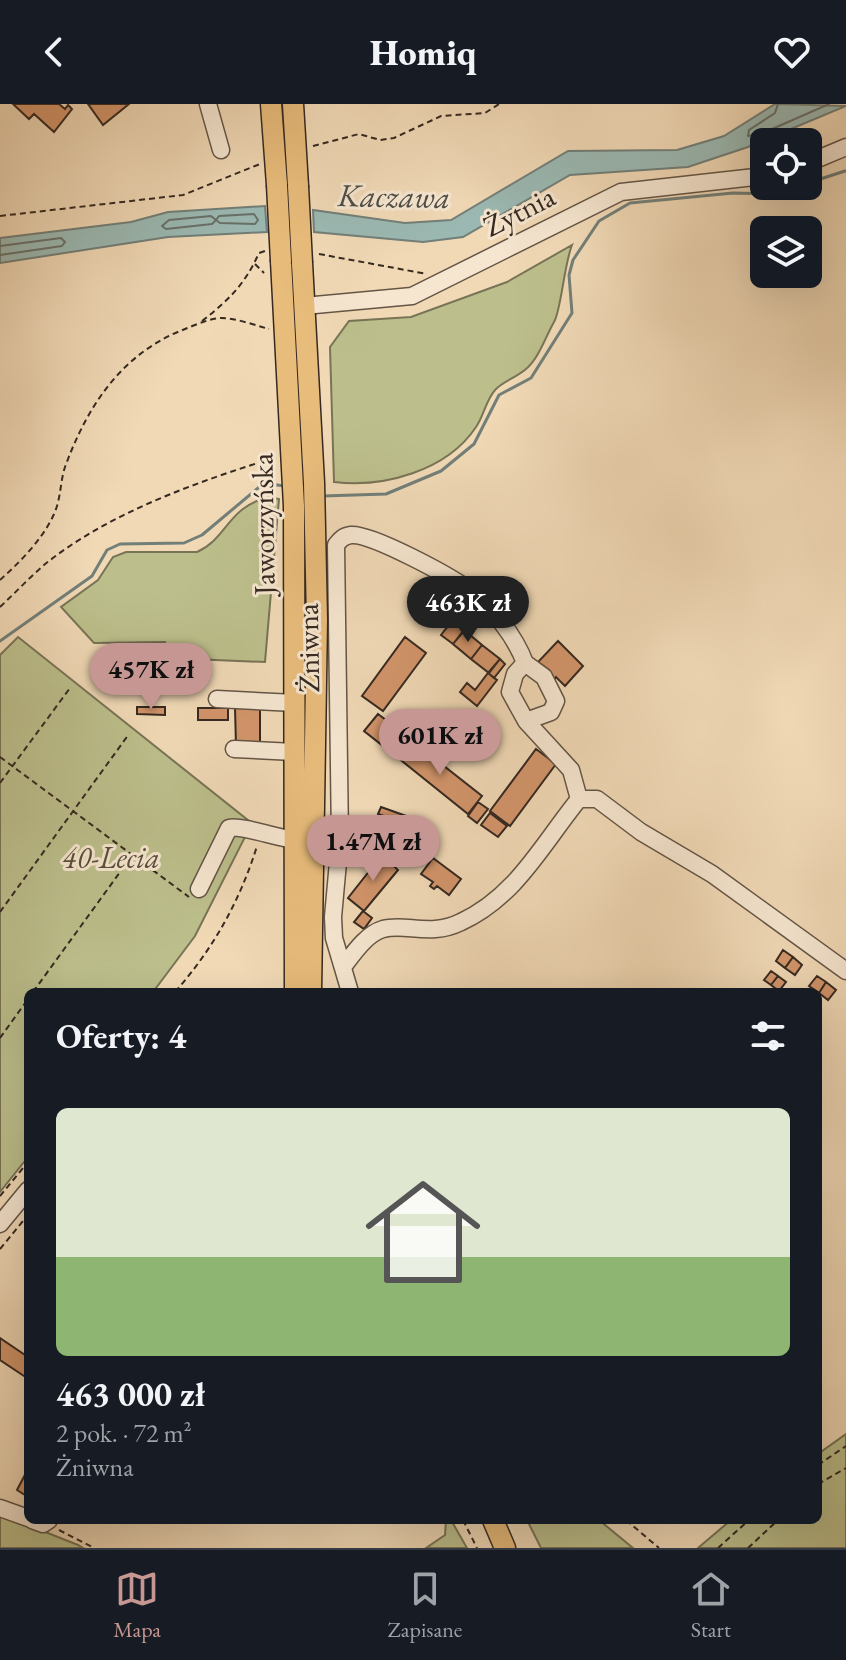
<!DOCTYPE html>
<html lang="pl">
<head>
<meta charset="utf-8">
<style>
  :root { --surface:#171b24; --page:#242831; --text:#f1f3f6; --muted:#9ea1a6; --line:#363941; --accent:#c59692 }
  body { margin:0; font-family:"EB Garamond",serif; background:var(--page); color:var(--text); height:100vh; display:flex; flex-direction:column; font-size:30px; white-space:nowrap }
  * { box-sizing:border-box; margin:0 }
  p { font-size:26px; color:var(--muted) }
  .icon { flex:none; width:44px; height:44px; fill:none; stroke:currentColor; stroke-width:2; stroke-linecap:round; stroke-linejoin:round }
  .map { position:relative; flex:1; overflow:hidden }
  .drawer { position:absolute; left:24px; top:884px; width:798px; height:536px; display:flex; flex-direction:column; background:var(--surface); border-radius:12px; box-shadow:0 8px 32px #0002 }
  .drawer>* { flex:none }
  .buttons { position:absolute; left:750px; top:24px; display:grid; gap:16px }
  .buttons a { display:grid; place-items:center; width:72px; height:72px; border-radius:12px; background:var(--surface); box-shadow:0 8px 32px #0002; font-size:40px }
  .price { position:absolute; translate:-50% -68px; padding:0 18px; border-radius:28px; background:var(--accent); color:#111; font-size:26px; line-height:52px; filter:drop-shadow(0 2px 4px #0008) }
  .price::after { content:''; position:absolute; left:50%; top:48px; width:24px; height:18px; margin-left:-12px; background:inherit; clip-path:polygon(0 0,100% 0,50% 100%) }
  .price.selected { background:#222; color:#fff }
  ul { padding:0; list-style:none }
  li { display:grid; align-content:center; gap:16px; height:424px; padding:0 32px }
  li span { display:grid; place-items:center; height:248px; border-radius:12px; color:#555 }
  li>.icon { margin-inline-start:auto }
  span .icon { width:144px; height:144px; fill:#fffc; stroke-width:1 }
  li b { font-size:34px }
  h2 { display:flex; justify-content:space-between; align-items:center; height:96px; padding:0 32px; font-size:34px }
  header { display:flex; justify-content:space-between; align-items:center; height:104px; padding:0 32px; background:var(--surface); font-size:36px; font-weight:800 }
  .dock { display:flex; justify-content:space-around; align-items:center; height:112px; border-top:2px solid var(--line); background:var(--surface); font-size:22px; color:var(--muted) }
  .dock a { display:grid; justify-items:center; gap:4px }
  .dock .selected { color:var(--accent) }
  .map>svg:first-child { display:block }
</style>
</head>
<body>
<header><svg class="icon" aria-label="back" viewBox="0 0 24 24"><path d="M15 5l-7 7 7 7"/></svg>Homiq<svg class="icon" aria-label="heart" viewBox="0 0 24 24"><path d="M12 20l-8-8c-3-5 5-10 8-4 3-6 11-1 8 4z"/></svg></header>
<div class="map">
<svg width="846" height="1444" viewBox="0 0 846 1444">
  <rect width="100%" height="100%" fill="#f1d9b6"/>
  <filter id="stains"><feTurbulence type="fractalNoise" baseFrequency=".0025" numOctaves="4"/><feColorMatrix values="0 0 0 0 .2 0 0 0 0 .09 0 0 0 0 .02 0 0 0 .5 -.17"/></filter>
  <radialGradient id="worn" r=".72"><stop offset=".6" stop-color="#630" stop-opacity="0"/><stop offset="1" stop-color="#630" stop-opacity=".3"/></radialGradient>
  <!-- green -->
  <path fill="#bcbf8c" stroke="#787456" stroke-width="2" d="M 572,141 C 564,161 561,207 554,218 C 546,232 539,254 526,265 C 517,273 504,277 496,285 C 486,295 484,312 476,323 C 447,367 383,384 334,378 L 330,243 L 349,217 L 411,213 L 507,178 Z
    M 269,393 L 279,395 L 265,558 L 168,554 L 165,538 L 94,539 L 61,503 L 98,476 L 113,453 L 126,448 L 197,448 C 228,434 227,403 269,393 Z
    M 18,533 L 249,717 L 245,733 L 195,832 L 153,888 L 28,888 L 28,1053 L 0,1088 L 0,551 Z
    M 846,1330 L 846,1444 L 698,1444 L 731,1416 L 818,1416 L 818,1350 Z
    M 0,1410 L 78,1441 L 83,1444 L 0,1444 Z
    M 446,1416 L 451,1416 L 467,1444 L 426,1444 L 445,1431 Z
    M 527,1416 L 599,1416 L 633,1444 L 541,1444 Z"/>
  <!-- water -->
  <path fill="#9bb9b3" stroke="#727f79" stroke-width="2" d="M 775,0 L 846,2 L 748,43 L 688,63 L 570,71 L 463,133 L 423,138 L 314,128 L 313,106 L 405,119 L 451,116 L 568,47 L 677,46 L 724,32 Z
    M 265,102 L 267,128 L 168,133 L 0,159 L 0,134 L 131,118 L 168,108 Z"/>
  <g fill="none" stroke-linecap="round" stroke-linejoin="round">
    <!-- shore -->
    <path stroke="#68716a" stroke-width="2" d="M 778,0 L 775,9 L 749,26 L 748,32 L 763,29 L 829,0
      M 254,110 L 258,116 L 255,120 L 220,119 L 216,116 L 219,112 Z
      M 211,112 L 216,116 L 212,120 L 166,125 L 162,122 L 169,116 Z
      M 0,142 L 61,134 L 65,138 L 62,142 L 0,151"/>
    <!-- stream -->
    <path stroke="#727f79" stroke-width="3" d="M 808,79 L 845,67
      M 323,392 L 386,390 L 441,367 L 474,340 L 499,291 L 531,274 L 572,209 L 569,171 L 573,156 L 599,117 L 630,99 L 733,89 L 772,90 L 798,82
      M 0,537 L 92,472 L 107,446 L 120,440 L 184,439 L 202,431 L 264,379 L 284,382"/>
  </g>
  <!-- building -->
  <path fill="#d3956b" stroke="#352921" stroke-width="2" d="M 13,0 L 59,0 L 65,5 L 68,1 L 72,5 L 54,28 L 34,10 L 29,15 Z
    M 88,0 L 129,0 L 103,21 Z
    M 452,517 L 464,527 L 453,540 L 441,531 Z
    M 464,526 L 482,541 L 471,555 L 453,540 Z
    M 405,533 L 426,549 L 383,607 L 362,592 Z
    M 558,537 L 583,562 L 565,582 L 556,573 L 554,576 L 547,569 L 549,566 L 538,558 Z
    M 482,541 L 500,555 L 489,569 L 471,555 Z
    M 161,548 L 161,556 L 119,557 L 119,549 Z
    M 500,555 L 505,560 L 494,574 L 488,569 Z
    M 488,569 L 497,576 L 477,602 L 460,588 L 467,579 L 475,586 Z
    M 113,576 L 162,576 L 162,584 L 113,584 Z
    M 137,603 L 165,603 L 165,611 L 137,610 Z
    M 198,604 L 228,604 L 228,616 L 198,616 Z
    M 235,604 L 260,604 L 260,642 L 236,642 Z
    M 378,610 L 411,635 L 397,653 L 364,627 Z
    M 411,636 L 482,692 L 468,710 L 397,653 Z
    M 536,645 L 556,660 L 510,722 L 490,707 Z
    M 478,698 L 488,705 L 477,719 L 468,712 Z
    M 381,703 L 429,720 L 426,727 L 378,710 Z
    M 490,709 L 507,722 L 498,733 L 481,721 Z
    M 382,751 L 398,766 L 364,807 L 348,794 Z
    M 433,754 L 461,775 L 449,791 L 437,782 L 434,785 L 430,782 L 433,778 L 421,770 Z
    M 363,807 L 372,814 L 364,825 L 354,818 Z
    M 783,846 L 793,853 L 785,864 L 776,857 Z
    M 793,853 L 802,861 L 795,871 L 785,864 Z
    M 771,867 L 778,872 L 771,881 L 764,876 Z
    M 778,872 L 786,878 L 779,887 L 771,881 Z
    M 817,872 L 826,878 L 819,889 L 809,882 Z
    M 826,878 L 836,886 L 828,896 L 819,889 Z
    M 0,1234 L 28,1253 L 27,1274 L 0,1256 Z
    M 28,1365 L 28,1393 L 17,1386 Z"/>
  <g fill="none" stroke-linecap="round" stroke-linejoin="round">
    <!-- minor casing -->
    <g stroke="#645546" stroke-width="19">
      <path id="minor" d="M 208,0 L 221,46
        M 808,59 L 846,43
        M 304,202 L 412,192 L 621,88 L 764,72
        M 217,595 L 295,599
        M 526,617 L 571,666 L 579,695
        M 234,645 L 294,648
        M 579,695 L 597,695 L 641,728 L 712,770 L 846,867
        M 199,785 L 229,724 C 242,721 277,734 295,736
        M 343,863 C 353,850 366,830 383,825 C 406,819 431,833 461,818 C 516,793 543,739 579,695
        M 350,888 L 334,834 L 333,813 L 340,736 L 336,441 C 340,436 343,432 351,431 C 371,429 450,472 469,486 C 492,503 515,532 525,559 L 515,570 L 510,588 L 526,617 L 551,608 L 556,597 L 544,573 L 525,559
        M 0,1120 L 28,1086
        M 0,1404 L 28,1414
        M 32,1416 L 43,1420 L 49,1416"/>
    </g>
    <!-- major casing -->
    <g stroke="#352921" stroke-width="23">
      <path id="major" d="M 271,0 L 277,81
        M 293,0 L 298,82
        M 281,157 L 294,402 L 295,888
        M 302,159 L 314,379 L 317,515 L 311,888
        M 493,1416 L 505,1444"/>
    </g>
    <!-- path -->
    <path stroke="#352921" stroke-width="2" stroke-dasharray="6 4" stroke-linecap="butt" d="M 313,42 L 359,30 L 380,36 L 394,34 L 441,12 L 485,9 L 499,0
      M 0,112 L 183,91 L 260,60
      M 319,150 L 427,170
      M 255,160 L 264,169
      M 202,217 C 229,196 245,180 259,149 L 265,147
      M 0,476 C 20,458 43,435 54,410 C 61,395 60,378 65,363 C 87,303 120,252 180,227 C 193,222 207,215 221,214 C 236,214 254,221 269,225
      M 0,503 C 15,489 29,474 44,461 C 108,409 199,377 277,353
      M 0,653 L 189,793
      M 0,679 L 70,584
      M 0,808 L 129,630
      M 33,888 L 131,753
      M 175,888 C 213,845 240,797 257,742
      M 0,934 L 28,895
      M 0,1092 L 28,1058
      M 0,1145 L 28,1111
      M 818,1361 L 846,1342
      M 818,1380 L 846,1364
      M 463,1416 L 477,1444
      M 626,1416 L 659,1444
      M 59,1426 L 94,1444
      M 718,1444 L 749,1416
      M 748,1444 L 778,1416"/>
    <!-- minor -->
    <use href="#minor" stroke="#f6e6d0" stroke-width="16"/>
    <!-- major -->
    <use href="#major" stroke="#e8bc7b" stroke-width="20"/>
    <!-- major-bridge casing -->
    <g stroke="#352921" stroke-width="23" stroke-linecap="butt">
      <path id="major-bridge" d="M 277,81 L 281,157
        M 298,82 L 302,159"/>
    </g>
    <!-- major-bridge -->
    <use href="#major-bridge" stroke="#e8bc7b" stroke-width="20"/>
  </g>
  <g text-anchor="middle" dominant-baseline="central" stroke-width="6" stroke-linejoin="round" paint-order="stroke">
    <!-- street labels -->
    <g font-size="30" fill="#352921" stroke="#f6e6d0">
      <text transform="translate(519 107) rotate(-27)">Żytnia</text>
      <text transform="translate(263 420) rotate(-91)">Jaworzyńska</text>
      <text transform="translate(308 544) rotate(-91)">Żniwna</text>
    </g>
    <!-- park labels -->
    <g font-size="30" font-style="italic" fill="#574e3c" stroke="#f6e6d0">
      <text x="111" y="753">40-Lecia</text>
    </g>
    <!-- water labels -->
    <g font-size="32" font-style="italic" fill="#4e4d46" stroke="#f6e6d0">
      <text transform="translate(394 92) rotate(1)">Kaczawa</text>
    </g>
  </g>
  <rect width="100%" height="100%" filter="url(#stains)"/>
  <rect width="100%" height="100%" fill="url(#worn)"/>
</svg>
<div class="buttons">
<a><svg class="icon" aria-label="locate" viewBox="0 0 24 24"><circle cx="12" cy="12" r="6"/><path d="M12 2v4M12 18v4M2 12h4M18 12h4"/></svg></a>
<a><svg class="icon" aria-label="layers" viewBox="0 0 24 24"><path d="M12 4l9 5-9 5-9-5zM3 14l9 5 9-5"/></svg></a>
</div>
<b class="price selected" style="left:468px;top:540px">463K zł</b>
<b class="price" style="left:151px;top:607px">457K zł</b>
<b class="price" style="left:440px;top:673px">601K zł</b>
<b class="price" style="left:373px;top:779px">1.47M zł</b>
<section class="drawer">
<h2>Oferty: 4<svg class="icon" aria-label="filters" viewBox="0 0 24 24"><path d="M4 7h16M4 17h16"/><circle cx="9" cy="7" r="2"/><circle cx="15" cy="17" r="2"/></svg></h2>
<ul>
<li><span style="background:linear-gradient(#dfe7d0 60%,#8fb573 0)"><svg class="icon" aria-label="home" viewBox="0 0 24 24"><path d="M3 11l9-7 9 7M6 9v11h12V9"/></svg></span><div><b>463 000 zł</b><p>2 pok. · 72 m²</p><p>Żniwna</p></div></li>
</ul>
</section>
</div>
<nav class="dock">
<a class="selected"><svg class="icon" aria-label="map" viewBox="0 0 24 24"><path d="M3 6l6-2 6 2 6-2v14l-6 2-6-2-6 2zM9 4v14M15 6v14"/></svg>Mapa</a>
<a><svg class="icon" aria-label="saved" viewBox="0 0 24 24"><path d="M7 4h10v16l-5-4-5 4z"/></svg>Zapisane</a>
<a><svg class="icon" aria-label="home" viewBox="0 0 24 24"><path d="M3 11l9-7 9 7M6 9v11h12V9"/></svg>Start</a>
</nav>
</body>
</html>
